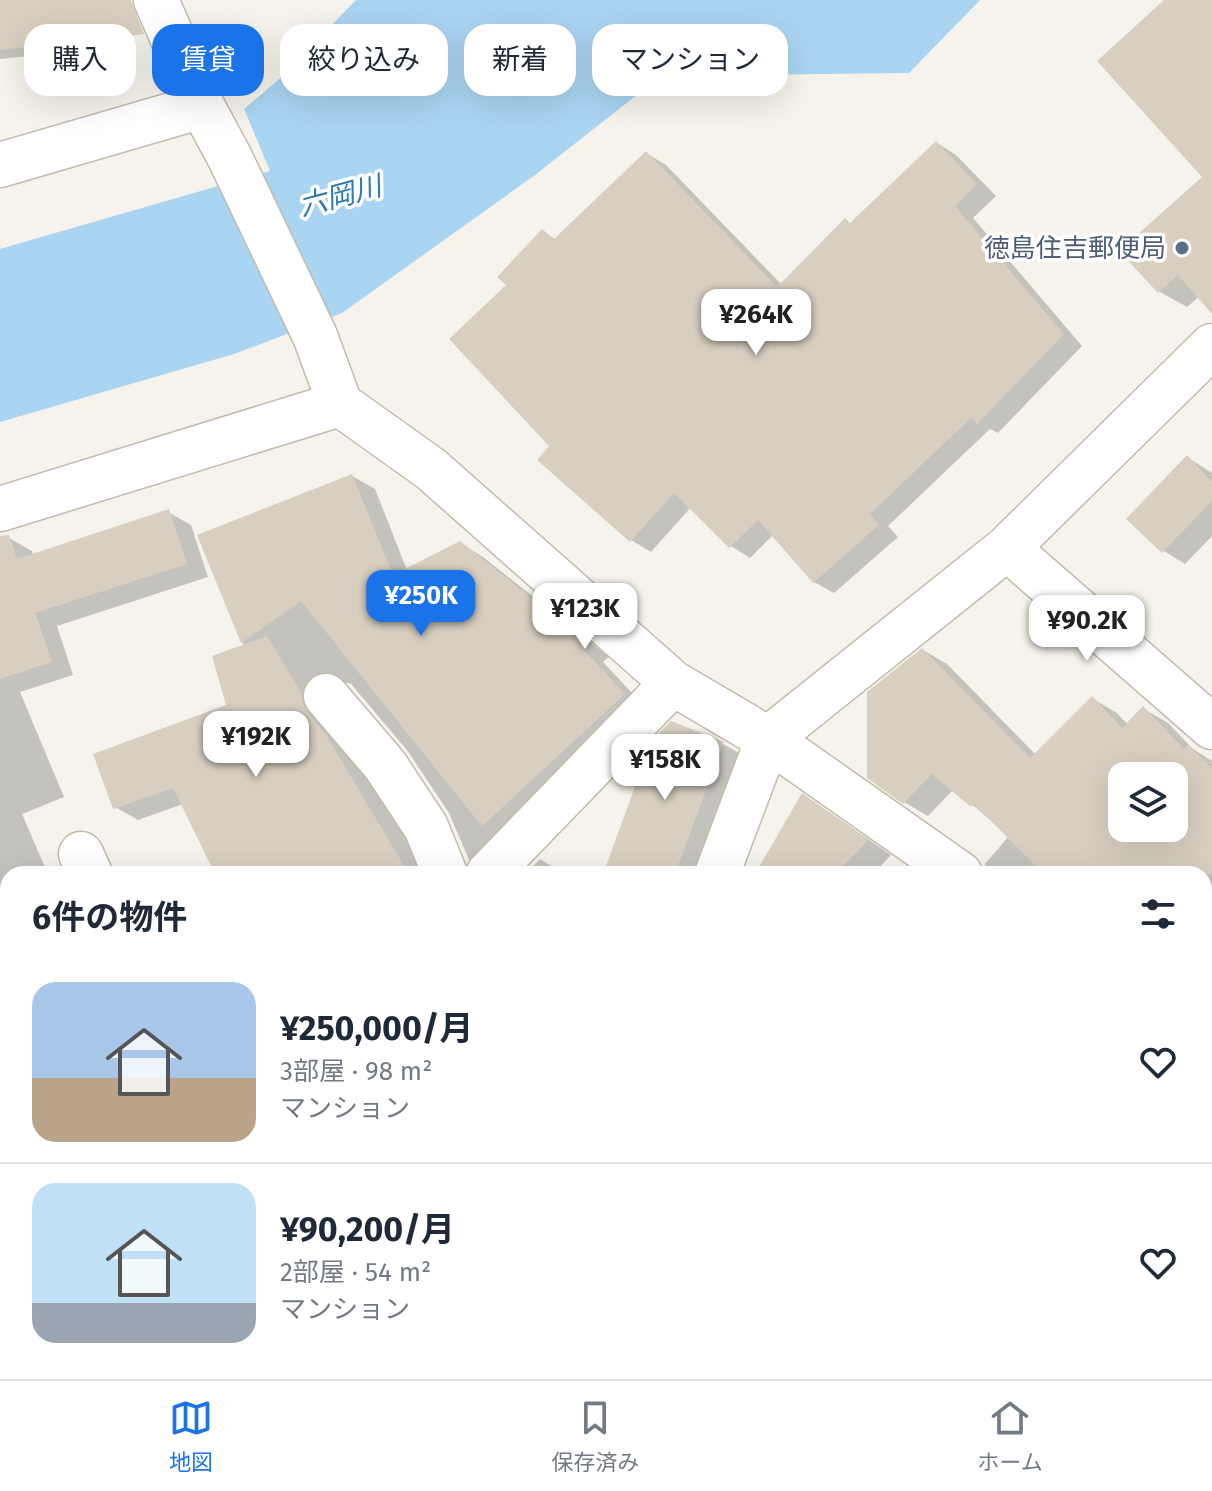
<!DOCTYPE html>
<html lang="ja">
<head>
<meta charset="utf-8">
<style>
  :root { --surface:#fff; --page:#f6f6f7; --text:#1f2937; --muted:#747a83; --line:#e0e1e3; --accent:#1a73e8 }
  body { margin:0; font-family:"Fira Sans","Noto Sans JP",sans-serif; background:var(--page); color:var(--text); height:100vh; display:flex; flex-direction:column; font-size:30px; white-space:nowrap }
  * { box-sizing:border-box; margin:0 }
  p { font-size:26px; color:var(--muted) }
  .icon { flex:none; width:44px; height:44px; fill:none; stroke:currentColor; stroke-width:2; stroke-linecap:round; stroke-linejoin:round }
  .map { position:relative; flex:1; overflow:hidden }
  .sheet { position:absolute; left:0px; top:866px; width:1212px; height:514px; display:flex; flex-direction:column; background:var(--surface); border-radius:24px 24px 0 0; box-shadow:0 8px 32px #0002 }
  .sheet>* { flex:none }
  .top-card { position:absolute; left:24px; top:24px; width:800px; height:72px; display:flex; gap:16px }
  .controls { position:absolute; left:1108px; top:762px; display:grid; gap:16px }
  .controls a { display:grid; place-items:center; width:80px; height:80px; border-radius:16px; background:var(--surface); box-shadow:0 8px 32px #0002; font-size:40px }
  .price { position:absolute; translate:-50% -68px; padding:0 18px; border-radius:16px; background:#fff; color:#222; font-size:26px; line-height:52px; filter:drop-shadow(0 2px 4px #0008) }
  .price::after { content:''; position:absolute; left:50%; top:48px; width:24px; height:18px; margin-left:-12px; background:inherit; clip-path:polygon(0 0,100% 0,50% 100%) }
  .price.active { background:var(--accent); color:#fff }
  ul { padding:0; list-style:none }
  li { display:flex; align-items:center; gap:24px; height:200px; padding:0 32px }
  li+li { border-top:2px solid var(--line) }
  li span { display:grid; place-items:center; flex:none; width:224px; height:160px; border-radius:24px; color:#555 }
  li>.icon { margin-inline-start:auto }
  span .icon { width:96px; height:96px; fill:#fffc; stroke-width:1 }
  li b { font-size:34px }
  h2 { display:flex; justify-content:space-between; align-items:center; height:96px; padding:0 32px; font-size:34px }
  .chip { padding:0 28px; border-radius:24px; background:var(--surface); box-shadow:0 8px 32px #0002; font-size:28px; line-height:72px }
  .chip.active { background:var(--accent); color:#fff }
  .tabs { display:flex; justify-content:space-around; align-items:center; height:112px; border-top:2px solid var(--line); background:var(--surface); font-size:22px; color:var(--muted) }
  .tabs a { display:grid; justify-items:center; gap:4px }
  .tabs .active { color:var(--accent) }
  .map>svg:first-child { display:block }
</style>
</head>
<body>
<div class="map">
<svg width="1212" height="1379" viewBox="0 0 1212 1379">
  <rect width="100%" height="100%" fill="#f6f3ec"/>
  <!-- water -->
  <path fill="#a9d4f2" d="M 356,0 L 980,0 L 909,73 L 661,76 L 535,175 L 342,313 L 234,354 L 0,422 L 0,249 L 270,171 L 244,109 L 277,81 Z"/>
  <!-- shadow -->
  <path fill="#0003" fill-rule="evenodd" d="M 0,0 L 105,0 L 119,46 L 63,64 L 48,54 L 0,59 Z
    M 1167,0 L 1212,0 L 1212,303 L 1200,296 L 1187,307 L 1160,292 L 1122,251 L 1205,177 Z
    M 937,143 L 956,155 L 996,196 L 973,218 L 1082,346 L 998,433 L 990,429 L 888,526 L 898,537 L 834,593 L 814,582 L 773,535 L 750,558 L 731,546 L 691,507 L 651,552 L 631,540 L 552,446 L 509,285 L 543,232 L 556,240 L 646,153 L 666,165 L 782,285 L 852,224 Z
    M 1187,457 L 1212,473 L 1212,536 L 1185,564 L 1164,551 L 1129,519 Z
    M 352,476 L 375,489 L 407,570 L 460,543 L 483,557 L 609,657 L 603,662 L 646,708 L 491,873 L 469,860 L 449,813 L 407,750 L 351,684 L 346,683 L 332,690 L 387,795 L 434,874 L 201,874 L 214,868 L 183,804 L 138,820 L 115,807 L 229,706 L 244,646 L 200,536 Z
    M 168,512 L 191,525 L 208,577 L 57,626 L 73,675 L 20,692 L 64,797 L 22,814 L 48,874 L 8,874 L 8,1026 L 0,1029 L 0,541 L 9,538 L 32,551 L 33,556 Z
    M 923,650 L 947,664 L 1036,755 L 1093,699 L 1117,713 L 1128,725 L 1144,709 L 1168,723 L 1193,749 L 1212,761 L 1212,911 L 1204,918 L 1204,874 L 987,874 L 985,864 L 1009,836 L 954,789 L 928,816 L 904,802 ZM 1122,776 L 1174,776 L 1174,828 L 1122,828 Z
    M 723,744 L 741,754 L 696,874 L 605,874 Z
    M 802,796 L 826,810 L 891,855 L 873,874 L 757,874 Z
    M 540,859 L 558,870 L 564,874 L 526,874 Z
    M 1204,1144 L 1212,1151 L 1212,1217 L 1204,1226 Z
    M 1204,1349 L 1212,1356 L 1212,1379 L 933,1379 L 938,1372 L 1204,1372 Z
    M 619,1372 L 684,1372 L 681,1379 L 640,1379 Z"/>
  <!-- building -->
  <path fill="#d8cfc1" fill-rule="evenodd" d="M 0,0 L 131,0 L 144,34 L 101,39 L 47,57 L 43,45 L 0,50 Z
    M 1164,0 L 1212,0 L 1212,314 L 1178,275 L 1158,293 L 1119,251 L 1202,177 L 1097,61 Z
    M 936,141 L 977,184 L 955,206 L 1064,334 L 977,424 L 971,418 L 870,514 L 879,525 L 813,583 L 758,520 L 729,548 L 674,493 L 630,542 L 537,460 L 549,446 L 449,339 L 506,285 L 497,277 L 542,229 L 554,239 L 646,151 L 777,287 L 845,218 L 850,223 Z
    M 1187,455 L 1212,482 L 1212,501 L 1162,553 L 1126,519 Z
    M 352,474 L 393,575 L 460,541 L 588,643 L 582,648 L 625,694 L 482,826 L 301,601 L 241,643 L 197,535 Z
    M 169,509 L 187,564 L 35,613 L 52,662 L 0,679 L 0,536 L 9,535 L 17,559 Z
    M 267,636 L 302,694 L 302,701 L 307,712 L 326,735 L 409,874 L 215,874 L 173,788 L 113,809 L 93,754 L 226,705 L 212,656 Z
    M 922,648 L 1030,758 L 1092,696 L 1122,728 L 1143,706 L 1184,749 L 1188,745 L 1212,768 L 1212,874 L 1044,874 L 974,804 L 971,807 L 932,774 L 903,804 L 867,778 L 867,692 ZM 1122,776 L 1174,776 L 1174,828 L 1122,828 Z
    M 671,721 L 724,742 L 675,874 L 603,874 L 652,740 Z
    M 802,793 L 868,840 L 836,874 L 755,874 Z"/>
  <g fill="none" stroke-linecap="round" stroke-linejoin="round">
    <!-- minor casing -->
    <g stroke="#c2bbae" stroke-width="47">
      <path id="minor" d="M 156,0 L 202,106 L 230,158 L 315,336 L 340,404 L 431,469 L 673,683 L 768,739 L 960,874
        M 0,165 L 202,106
        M 0,509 L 340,404
        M 1007,548 L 1212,727
        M 326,696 L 385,765 L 426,827 L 445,874
        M 81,854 L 90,874
        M 488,874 L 673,683
        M 717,874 L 768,739 L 1007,548 L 1212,346
        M 1204,1045 L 1212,1051
        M 0,1189 L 8,1185
        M 529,1379 L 532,1372"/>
    </g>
    <!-- minor -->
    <use href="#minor" stroke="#fff" stroke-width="44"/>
  </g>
  <!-- markers -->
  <circle fill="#5c6f8a" stroke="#fff" stroke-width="3" cx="1182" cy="248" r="8"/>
  <g text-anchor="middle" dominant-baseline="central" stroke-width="7" stroke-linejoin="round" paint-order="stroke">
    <!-- service labels -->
    <g font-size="26" fill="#4e5e75" stroke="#fff" text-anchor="end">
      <text x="1166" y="248">徳島住吉郵便局</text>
    </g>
    <!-- water labels -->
    <g font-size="28" font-style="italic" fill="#2e7ab2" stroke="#fff">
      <text transform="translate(340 196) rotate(-15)">六岡川</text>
    </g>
  </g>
</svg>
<div class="controls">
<a><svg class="icon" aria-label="layers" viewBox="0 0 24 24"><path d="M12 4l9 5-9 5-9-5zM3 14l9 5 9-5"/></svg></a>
</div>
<b class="price" style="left:756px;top:357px">¥264K</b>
<b class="price active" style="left:421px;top:638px">¥250K</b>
<b class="price" style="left:585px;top:651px">¥123K</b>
<b class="price" style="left:1087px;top:663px">¥90.2K</b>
<b class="price" style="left:256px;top:779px">¥192K</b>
<b class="price" style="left:665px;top:802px">¥158K</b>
<div class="top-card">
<a class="chip">購入</a>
<a class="chip active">賃貸</a>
<a class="chip">絞り込み</a>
<a class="chip">新着</a>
<a class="chip">マンション</a>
</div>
<section class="sheet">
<h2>6件の物件<svg class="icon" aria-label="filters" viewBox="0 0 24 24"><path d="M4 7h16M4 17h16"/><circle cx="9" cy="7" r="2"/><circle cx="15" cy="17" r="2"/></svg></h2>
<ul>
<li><span style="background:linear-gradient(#a9c7e8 60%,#b9a48a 0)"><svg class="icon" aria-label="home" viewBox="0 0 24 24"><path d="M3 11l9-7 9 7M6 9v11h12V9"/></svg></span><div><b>¥250,000/月</b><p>3部屋 · 98 m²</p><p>マンション</p></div><svg class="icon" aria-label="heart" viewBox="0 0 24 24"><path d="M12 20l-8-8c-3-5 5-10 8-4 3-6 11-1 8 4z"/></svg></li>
<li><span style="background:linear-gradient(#bfe0f5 75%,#9aa5b1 0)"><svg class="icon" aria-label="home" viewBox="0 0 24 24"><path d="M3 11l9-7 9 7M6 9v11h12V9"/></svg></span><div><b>¥90,200/月</b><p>2部屋 · 54 m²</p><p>マンション</p></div><svg class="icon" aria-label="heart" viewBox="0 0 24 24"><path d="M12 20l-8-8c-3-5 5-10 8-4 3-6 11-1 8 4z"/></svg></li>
</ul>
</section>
</div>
<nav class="tabs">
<a class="active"><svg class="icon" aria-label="map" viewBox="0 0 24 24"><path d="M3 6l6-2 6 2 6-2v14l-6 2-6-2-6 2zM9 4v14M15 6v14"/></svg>地図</a>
<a><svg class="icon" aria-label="saved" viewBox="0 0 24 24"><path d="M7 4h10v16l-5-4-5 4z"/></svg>保存済み</a>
<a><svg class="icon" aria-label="home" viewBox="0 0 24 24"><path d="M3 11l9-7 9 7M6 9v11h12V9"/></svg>ホーム</a>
</nav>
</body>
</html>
